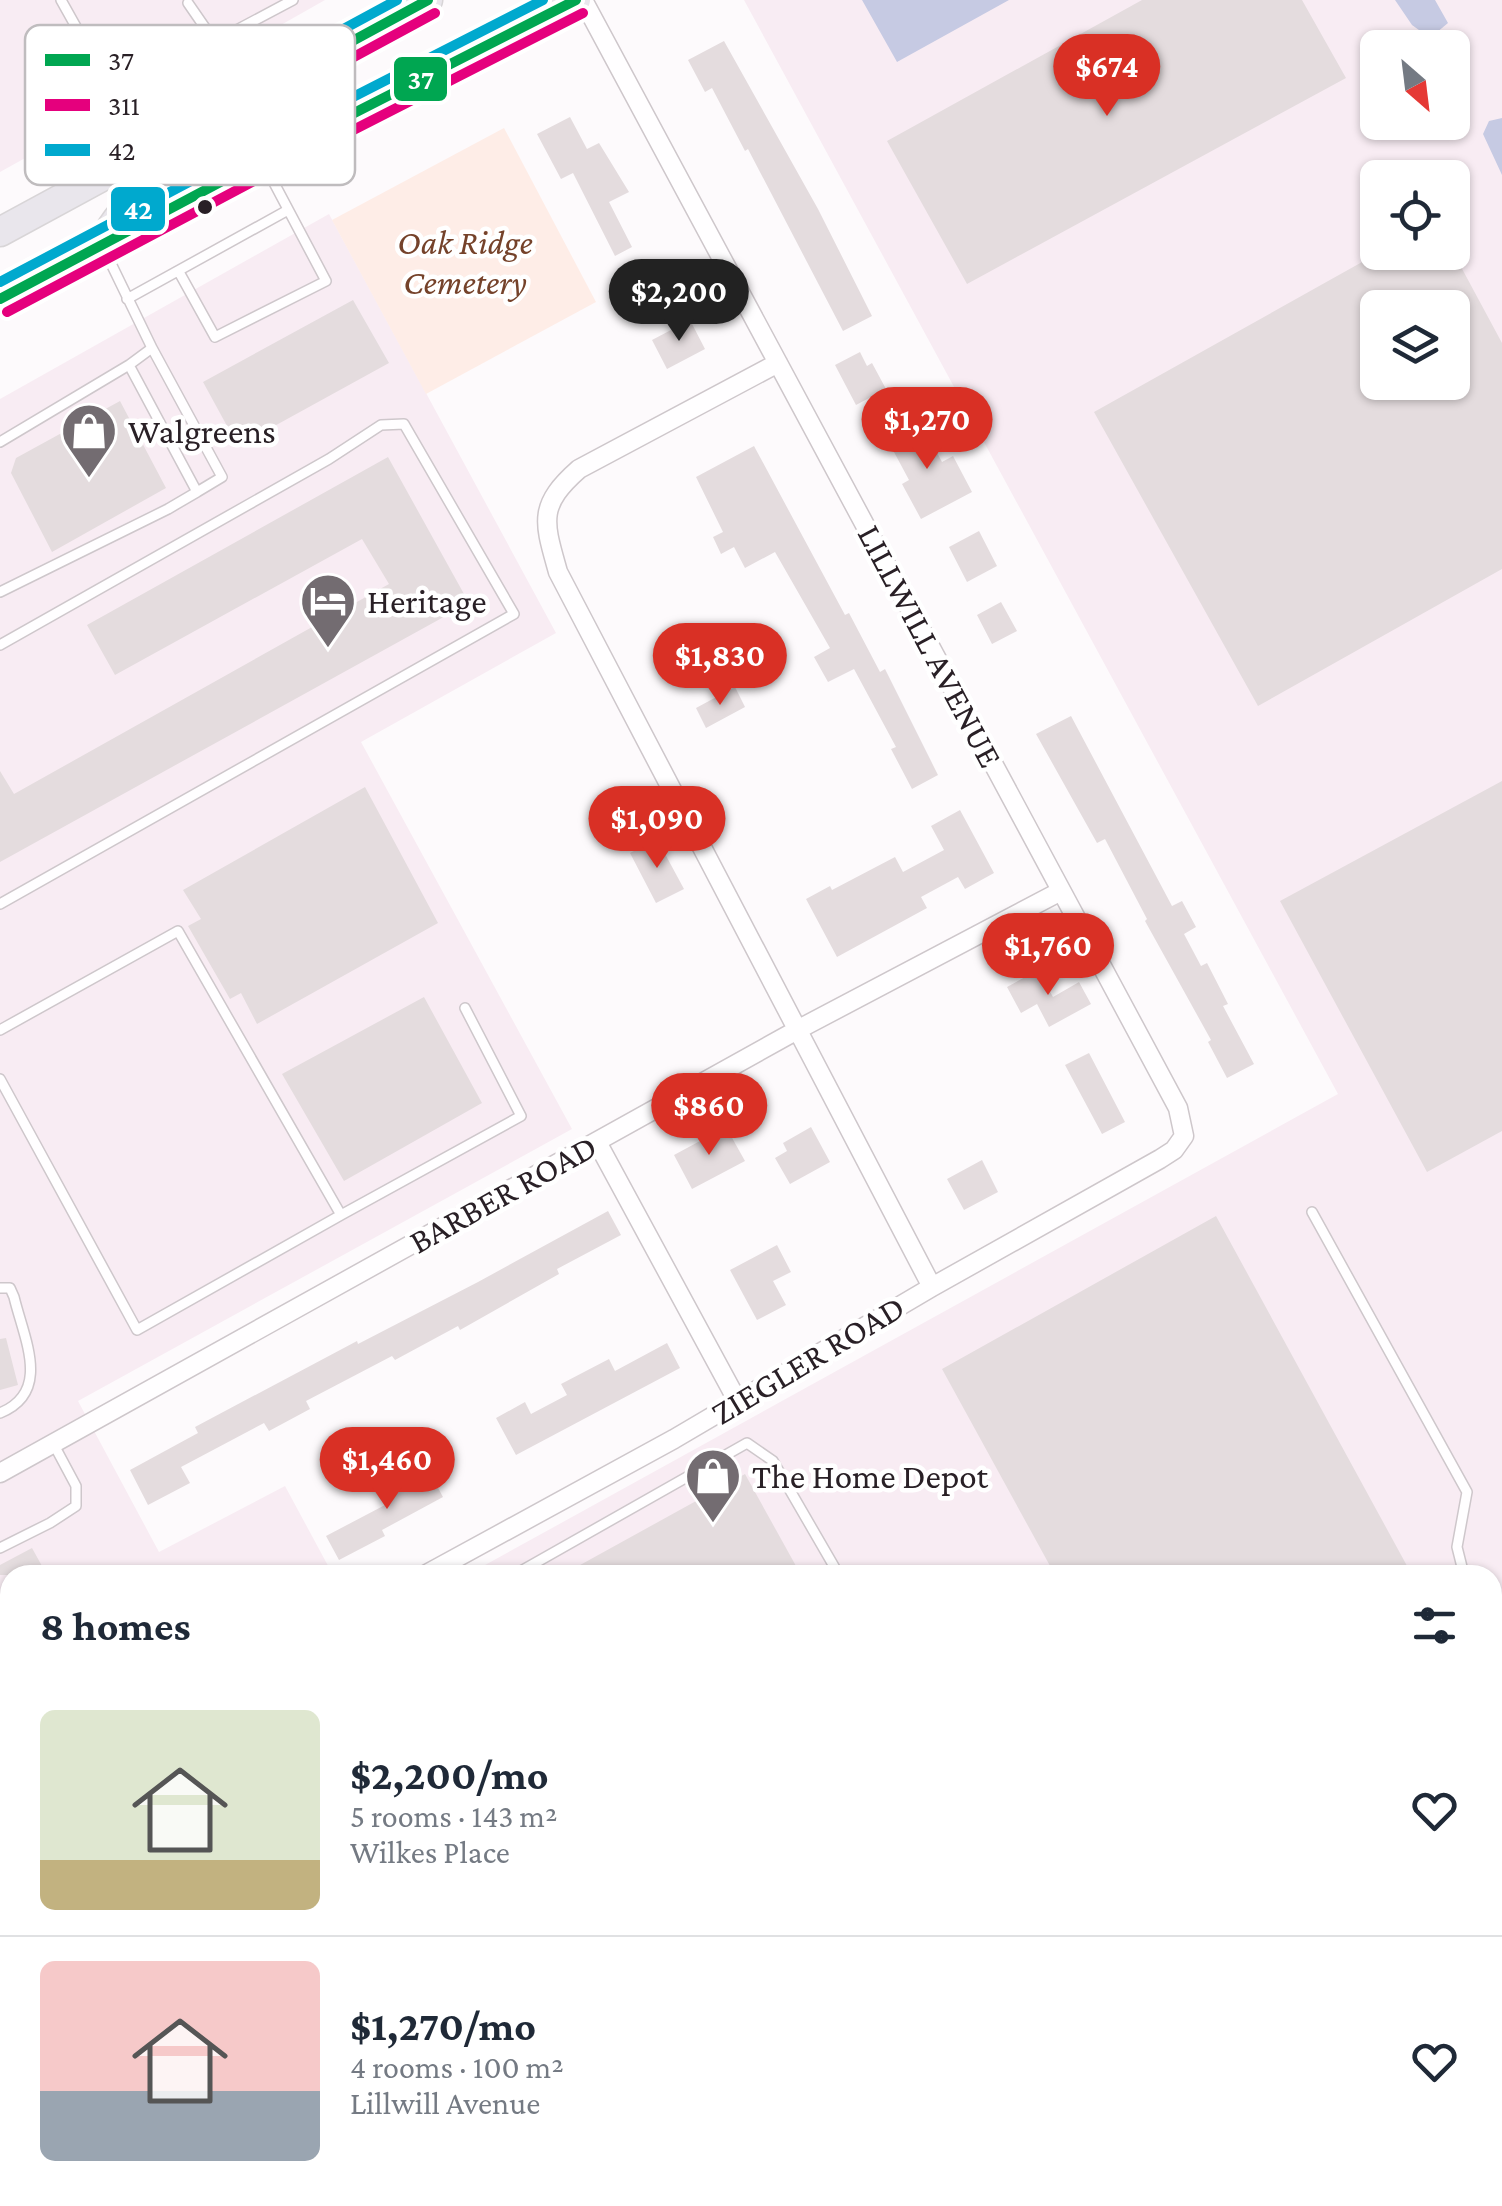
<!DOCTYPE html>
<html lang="en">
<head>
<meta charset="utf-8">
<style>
  :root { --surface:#fff; --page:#f6f6f7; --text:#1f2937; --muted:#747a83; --line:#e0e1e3; --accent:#d93025 }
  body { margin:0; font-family:"Crimson Pro",serif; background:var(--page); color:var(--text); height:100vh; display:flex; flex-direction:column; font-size:38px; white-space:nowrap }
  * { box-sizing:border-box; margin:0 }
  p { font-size:32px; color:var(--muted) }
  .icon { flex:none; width:55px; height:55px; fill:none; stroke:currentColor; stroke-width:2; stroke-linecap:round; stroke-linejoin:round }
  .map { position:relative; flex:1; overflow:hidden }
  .side { position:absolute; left:0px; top:1565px; width:1502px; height:642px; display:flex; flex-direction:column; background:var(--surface); border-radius:30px 30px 0 0; box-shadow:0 2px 8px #0004 }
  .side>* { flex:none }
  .needle { width:65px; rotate:152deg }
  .controls { position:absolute; left:1360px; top:30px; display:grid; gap:20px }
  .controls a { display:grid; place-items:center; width:110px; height:110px; border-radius:15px; background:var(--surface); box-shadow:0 2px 8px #0004; font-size:50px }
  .price { position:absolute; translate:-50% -85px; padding:0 22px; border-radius:35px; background:var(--accent); color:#fff; font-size:32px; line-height:65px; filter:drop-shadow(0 2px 5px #0008) }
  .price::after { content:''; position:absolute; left:50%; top:60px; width:30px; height:22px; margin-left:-15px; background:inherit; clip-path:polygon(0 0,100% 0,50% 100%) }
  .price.on { background:#222; color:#fff }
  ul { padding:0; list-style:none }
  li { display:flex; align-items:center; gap:30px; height:250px; padding:0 40px }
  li+li { border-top:2px solid var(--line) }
  li span { display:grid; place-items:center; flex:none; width:280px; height:200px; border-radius:15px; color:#555 }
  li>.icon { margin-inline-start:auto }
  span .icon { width:120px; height:120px; fill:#fffc; stroke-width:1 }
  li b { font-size:42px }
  h2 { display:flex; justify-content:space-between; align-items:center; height:120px; padding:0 40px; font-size:42px }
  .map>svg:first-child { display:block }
</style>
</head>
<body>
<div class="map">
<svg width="1502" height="2206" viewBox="0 0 1502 2206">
  <rect width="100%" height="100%" fill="#fdfafc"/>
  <!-- built -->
  <path fill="#f8ecf3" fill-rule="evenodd" d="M 0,0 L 325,0 L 104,125 L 99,117 L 0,172 Z
    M 744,0 L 1502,0 L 1502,2206 L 110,2206 L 108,2198 L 1492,2198 L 1492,1575 L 467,1575 L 1338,1094 ZM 1378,48 L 1452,48 L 1452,122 L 1378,122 ZM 1378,178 L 1452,178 L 1452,252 L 1378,252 ZM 1378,308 L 1452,308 L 1452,382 L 1378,382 Z
    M 329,214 L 556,633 L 361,742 L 572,1129 L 78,1401 L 159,1552 L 285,1486 L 333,1575 L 10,1575 L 10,1813 L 0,1772 L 0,399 Z"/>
  <!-- green -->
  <path fill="#feede7" d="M 504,128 L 596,302 L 426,394 L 332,220 Z"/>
  <!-- water -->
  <path fill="#c6cae3" d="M 862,0 L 1009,0 L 897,62 Z
    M 1395,0 L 1435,0 L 1448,23 L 1430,38 L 1412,25 Z
    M 1502,118 L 1502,175 L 1483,134 L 1489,121 Z"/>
  <!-- building -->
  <path fill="#e4dcde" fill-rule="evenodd" d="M 1142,0 L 1302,0 L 1346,78 L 967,284 L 887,141 Z
    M 724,41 L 818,209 L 872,316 L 843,331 L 748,149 L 745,151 L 712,88 L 705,92 L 688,60 Z
    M 570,117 L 587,149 L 599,143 L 629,192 L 609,202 L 632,247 L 615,256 L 573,173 L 561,179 L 537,134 Z
    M 1380,252 L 1453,252 L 1502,343 L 1502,569 L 1258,706 L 1094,412 ZM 1378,308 L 1452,308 L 1452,382 L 1378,382 Z
    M 667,262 L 680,287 L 646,305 L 633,280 Z
    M 353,300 L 389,363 L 238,446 L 203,382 Z
    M 690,320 L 705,349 L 667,369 L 652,340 Z
    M 860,352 L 867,366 L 872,363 L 886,389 L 856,405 L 835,365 Z
    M 120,401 L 166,488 L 52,552 L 11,473 L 16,458 Z
    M 920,421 L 942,462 L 953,456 L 972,492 L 921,519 L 902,484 L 909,480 L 887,439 Z
    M 754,446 L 845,615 L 849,613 L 880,672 L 885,669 L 938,775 L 912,789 L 891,749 L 896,747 L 854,669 L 828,682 L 814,657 L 830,648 L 775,552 L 745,568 L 734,547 L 721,554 L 713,537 L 723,532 L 696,477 Z
    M 388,457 L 469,603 L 0,862 L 0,771 L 14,794 L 389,584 L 362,539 L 115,675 L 87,625 Z
    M 979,531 L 997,566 L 967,582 L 949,547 Z
    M 1001,602 L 1017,631 L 992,644 L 977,615 Z
    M 735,687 L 745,707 L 706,728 L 696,708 Z
    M 1071,716 L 1172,906 L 1182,901 L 1196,927 L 1184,934 L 1201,966 L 1207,963 L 1228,1004 L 1223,1006 L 1254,1064 L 1227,1078 L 1208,1042 L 1211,1040 L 1145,921 L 1147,919 L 1105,839 L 1097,843 L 1036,734 Z
    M 1502,781 L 1502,1131 L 1427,1172 L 1280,901 Z
    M 365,787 L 438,923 L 257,1024 L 241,993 L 230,999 L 188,926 L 201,919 L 183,890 Z
    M 960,810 L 994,873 L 965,889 L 958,877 L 921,897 L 927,908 L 837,957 L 806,899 L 830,886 L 832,890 L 895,857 L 903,872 L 944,850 L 931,826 Z
    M 657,839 L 684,889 L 656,903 L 630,853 Z
    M 1038,970 L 1053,997 L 1079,982 L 1091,1004 L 1049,1027 L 1037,1004 L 1021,1013 L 1007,987 Z
    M 424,997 L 482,1103 L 344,1181 L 282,1074 Z
    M 1089,1053 L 1125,1122 L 1102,1134 L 1065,1065 Z
    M 726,1127 L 745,1161 L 692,1189 L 674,1155 Z
    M 811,1127 L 830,1162 L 790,1184 L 775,1158 L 787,1151 L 783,1143 Z
    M 982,1160 L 998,1192 L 964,1210 L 947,1179 Z
    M 608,1211 L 621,1235 L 557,1269 L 559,1274 L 460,1330 L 458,1326 L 395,1360 L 392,1356 L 306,1401 L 310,1409 L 269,1431 L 264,1423 L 181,1467 L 190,1483 L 148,1505 L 130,1470 L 198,1433 L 195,1427 L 357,1341 L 358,1344 L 478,1282 Z
    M 1216,1216 L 1412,1575 L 1055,1575 L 942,1369 Z
    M 777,1245 L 791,1272 L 773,1281 L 786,1305 L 757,1320 L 730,1270 Z
    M 6,1338 L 18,1385 L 0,1390 L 0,1339 Z
    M 667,1343 L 680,1368 L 516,1455 L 496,1418 L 525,1402 L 531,1414 L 567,1395 L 561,1384 L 609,1359 L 615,1371 Z
    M 426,1466 L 443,1497 L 382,1530 L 385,1536 L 339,1560 L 326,1536 L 385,1505 L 378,1491 Z
    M 745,1474 L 801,1575 L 562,1575 Z
    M 32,1548 L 47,1575 L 0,1575 L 0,1565 Z"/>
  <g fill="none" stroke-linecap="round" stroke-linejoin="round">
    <!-- service casing -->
    <g stroke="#cec7cb" stroke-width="12">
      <path id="service" d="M 61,0 L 145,150
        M 188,3 L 208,32 L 231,33 L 293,0
        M 103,247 L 152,348 L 129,365
        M 179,272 L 215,337 L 326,281 L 263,162
        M 127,299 L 288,210
        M 152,348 L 222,477 L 197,492
        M 0,442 L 129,365 L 197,492 L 168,509 L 0,592
        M 0,645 L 329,459 L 381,425 L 404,424 L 514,614 L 0,904
        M 0,1030 L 178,931 L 341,1215 L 137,1330 L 0,1079
        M 1312,1212 L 1467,1492 L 1457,1547 L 1464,1575
        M 341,1215 L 521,1116 L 465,1008
        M 0,1288 L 10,1288 L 14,1297 C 24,1339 52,1392 0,1413
        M 0,1548 L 50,1523 L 76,1506 L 76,1486 L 53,1443
        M 514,1575 L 747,1443 L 773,1461 L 839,1575
        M 1492,1941 L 1502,1936
        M 160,2198 L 176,2206
        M 406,2198 L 411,2206
        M 218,2206 L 235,2198
        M 1017,2206 L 1032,2198"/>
    </g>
    <!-- minor casing -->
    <g stroke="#cec7cb" stroke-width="21">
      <path id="minor" d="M 778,363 L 579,469 C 537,506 544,522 558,572 L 932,1287
        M 597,1142 L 738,1402
        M 0,1473 L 799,1029 L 1061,891
        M 425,1575 L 674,1439 L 932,1287 L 1160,1159 L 1174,1150 L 1184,1136 L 1178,1108 L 583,0
        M 0,1810 L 10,1804"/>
    </g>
    <!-- tertiary casing -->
    <g stroke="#cec7cb" stroke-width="26">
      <path id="tertiary" d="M 1492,1633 L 1502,1624
        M 334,2206 L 368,2198
        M 380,2206 L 391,2198"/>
    </g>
    <!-- primary casing -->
    <g stroke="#d8d5d7" stroke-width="31">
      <path id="primary" d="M 0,232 L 428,0
        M 102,243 C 132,186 192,153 243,116
        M 0,299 L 262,160 L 576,0
        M 0,1879 L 10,1919
        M 0,2056 L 10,2095
        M 36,2198 L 38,2206
        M 79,2198 L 81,2206"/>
    </g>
    <!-- service -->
    <use href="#service" stroke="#fffeff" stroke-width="9"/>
    <!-- minor -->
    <use href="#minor" stroke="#fffeff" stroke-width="18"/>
    <!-- tertiary -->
    <use href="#tertiary" stroke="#fffeff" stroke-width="22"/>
    <!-- primary -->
    <use href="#primary" stroke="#e9e6ec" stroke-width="28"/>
    <!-- bus-1 casing -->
    <g stroke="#fff" stroke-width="18">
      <path id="bus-1" d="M 120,167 L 428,0
        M 0,299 L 262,160 L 576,0"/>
    </g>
    <!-- bus-2 casing -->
    <g stroke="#fff" stroke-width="18">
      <path id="bus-2" d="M 127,180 L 435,13
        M 7,312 L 269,173 L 583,13"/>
    </g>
    <!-- bus-3 casing -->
    <g stroke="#fff" stroke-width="18">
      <path id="bus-3" d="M 113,154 L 397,0
        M 0,282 L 255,147 L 543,0"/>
    </g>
    <!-- bus-1 -->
    <use href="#bus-1" stroke="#00a651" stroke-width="10"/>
    <!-- bus-2 -->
    <use href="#bus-2" stroke="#e5007d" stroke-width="10"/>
    <!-- bus-3 -->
    <use href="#bus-3" stroke="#00a9ce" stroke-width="10"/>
  </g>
  <!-- icons -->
  <defs>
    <g id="shop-pin" transform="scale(2.875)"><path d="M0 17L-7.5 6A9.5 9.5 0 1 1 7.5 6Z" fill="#736c71" stroke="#fff"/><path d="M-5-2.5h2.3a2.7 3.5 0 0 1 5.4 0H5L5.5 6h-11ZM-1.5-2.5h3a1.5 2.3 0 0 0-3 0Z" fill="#fff"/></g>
    <g id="hotel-pin" transform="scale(2.875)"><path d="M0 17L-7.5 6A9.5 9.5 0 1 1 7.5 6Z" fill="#736c71" stroke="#fff"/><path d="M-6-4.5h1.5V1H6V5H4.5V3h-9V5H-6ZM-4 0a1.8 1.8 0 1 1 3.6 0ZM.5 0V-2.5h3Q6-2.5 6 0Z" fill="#fff"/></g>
  </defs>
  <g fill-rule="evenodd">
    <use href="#shop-pin" x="89" y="431"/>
    <use href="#hotel-pin" x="328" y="601"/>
    <use href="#shop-pin" x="713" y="1476"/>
  </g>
  <!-- markers -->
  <circle fill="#292026" stroke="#fff" stroke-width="4" cx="205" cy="207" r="9"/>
  <g text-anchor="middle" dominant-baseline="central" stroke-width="9" stroke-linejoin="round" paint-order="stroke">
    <!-- park labels -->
    <g font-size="35" font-style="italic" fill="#75422a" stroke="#fff">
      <text x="465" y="242">Oak Ridge<tspan x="465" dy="40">Cemetery</tspan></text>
    </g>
    <!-- poi labels -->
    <g font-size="35" fill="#292026" stroke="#fff" text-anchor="start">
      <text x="128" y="431">Walgreens</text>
      <text x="367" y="601">Heritage</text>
      <text x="752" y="1476">The Home Depot</text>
    </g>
    <!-- street labels -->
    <g font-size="35" fill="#292026" stroke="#fff">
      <text transform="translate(930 646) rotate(62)">LILLWILL AVENUE</text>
      <text transform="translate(503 1194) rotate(-29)">BARBER ROAD</text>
      <text transform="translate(808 1360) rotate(-31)">ZIEGLER ROAD</text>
    </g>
  </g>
  <!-- legend -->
  <rect x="25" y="25" width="330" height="160" rx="15" fill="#fff" stroke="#bfbcbe" stroke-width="2.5"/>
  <rect x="45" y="54" width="45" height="12" fill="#00a651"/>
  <rect x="45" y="99" width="45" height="12" fill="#e5007d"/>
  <rect x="45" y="144" width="45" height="12" fill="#00a9ce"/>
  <g font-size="28" fill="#292026">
    <text x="108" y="70">37</text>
    <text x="108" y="115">311</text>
    <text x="108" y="160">42</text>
  </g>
  <g stroke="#fff" stroke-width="4">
    <rect x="392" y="55" width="57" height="48" rx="10" fill="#00a651"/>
    <rect x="109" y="185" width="58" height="48" rx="10" fill="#00a9ce"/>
  </g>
  <g font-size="28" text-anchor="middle" font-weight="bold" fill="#fff">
    <text x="421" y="89">37</text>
    <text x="138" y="219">42</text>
  </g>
</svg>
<div class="controls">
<a><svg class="needle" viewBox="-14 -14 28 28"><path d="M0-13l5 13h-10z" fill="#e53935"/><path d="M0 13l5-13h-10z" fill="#747a83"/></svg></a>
<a><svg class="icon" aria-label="locate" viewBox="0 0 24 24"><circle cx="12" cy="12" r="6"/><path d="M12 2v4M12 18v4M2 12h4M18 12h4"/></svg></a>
<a><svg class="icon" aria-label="layers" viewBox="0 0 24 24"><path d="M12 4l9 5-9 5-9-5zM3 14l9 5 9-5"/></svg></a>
</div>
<b class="price" style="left:1107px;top:119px">$674</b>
<b class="price on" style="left:679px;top:344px">$2,200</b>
<b class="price" style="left:927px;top:472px">$1,270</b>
<b class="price" style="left:720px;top:708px">$1,830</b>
<b class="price" style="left:657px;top:871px">$1,090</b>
<b class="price" style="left:1048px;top:998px">$1,760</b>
<b class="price" style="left:709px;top:1158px">$860</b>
<b class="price" style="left:387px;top:1512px">$1,460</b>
<section class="side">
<h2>8 homes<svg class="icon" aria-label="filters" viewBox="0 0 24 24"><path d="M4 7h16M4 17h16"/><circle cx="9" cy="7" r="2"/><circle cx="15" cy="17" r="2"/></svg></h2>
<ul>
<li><span style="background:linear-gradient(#dfe7d0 75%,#c2b280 0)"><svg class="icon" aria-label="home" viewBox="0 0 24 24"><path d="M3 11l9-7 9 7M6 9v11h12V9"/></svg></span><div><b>$2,200/mo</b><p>5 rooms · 143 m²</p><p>Wilkes Place</p></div><svg class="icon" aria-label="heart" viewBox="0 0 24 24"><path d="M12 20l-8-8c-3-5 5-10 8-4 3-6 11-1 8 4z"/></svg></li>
<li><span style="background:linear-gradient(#f6c9c9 65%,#9aa5b1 0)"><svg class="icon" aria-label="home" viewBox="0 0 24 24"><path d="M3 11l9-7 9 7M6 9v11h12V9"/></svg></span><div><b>$1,270/mo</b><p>4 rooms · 100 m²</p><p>Lillwill Avenue</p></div><svg class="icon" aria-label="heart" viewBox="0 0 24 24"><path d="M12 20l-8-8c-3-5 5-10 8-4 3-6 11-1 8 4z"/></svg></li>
</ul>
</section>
</div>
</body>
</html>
